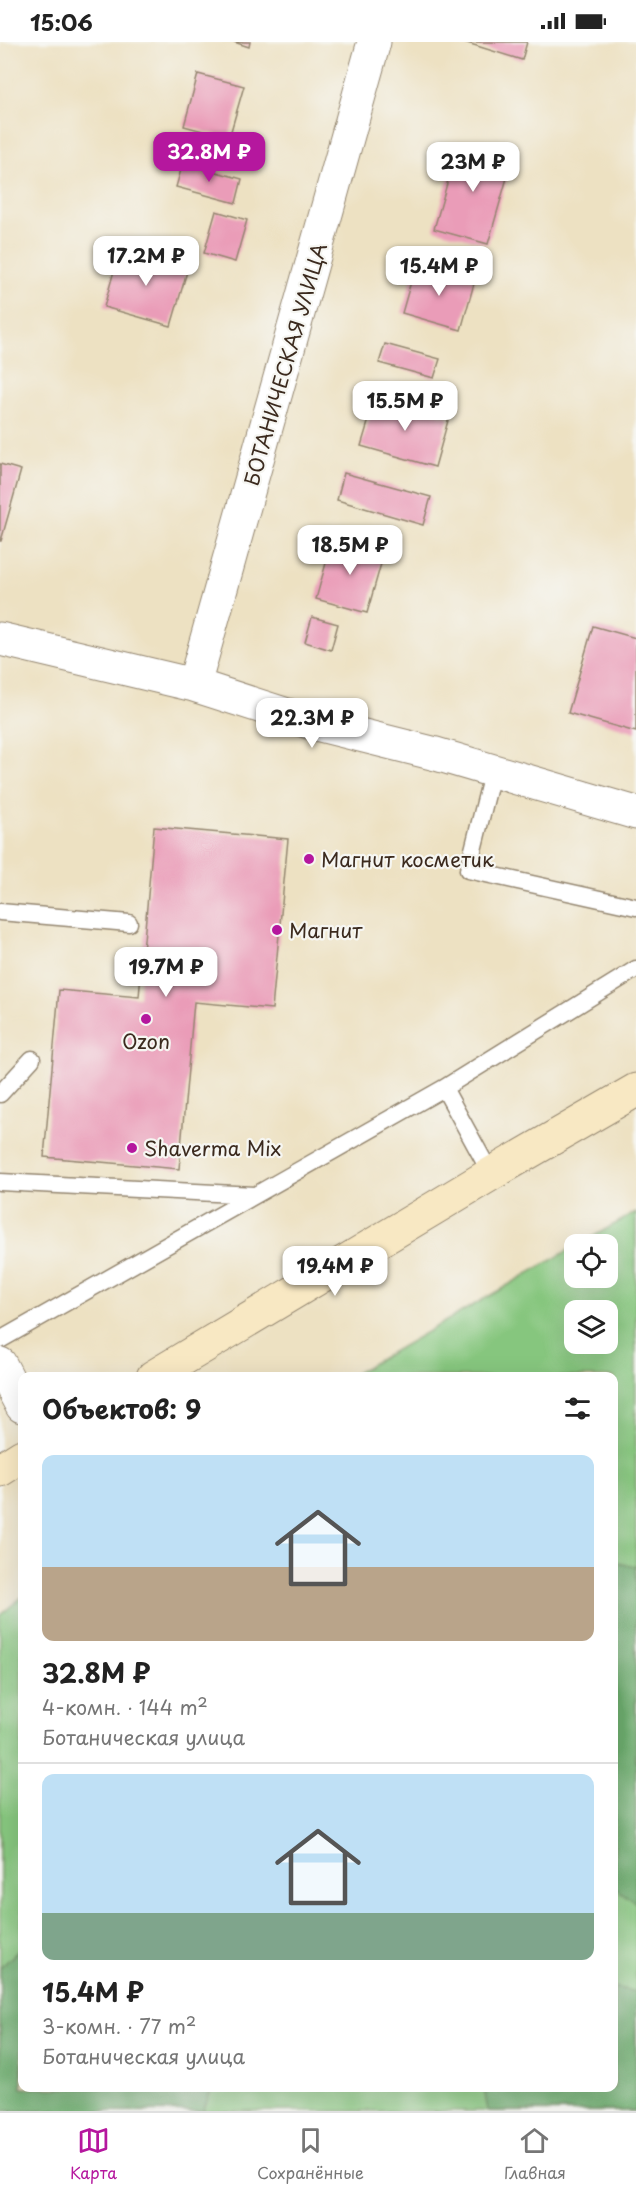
<!DOCTYPE html>
<html lang="ru">
<head>
<meta charset="utf-8">
<style>
  :root { --surface:#fff; --page:#f6f6f6; --text:#222; --muted:#767676; --line:#e0e0e0; --accent:#b5179e }
  body { margin:0; font-family:"Playpen Sans",sans-serif; background:var(--page); color:var(--text); height:100vh; display:flex; flex-direction:column; font-size:22px; white-space:nowrap }
  * { box-sizing:border-box; margin:0 }
  p { font-size:20px; color:var(--muted) }
  .icon { flex:none; width:33px; height:33px; fill:none; stroke:currentColor; stroke-width:2; stroke-linecap:round; stroke-linejoin:round }
  .map { position:relative; flex:1; overflow:hidden }
  .side { position:absolute; left:18px; top:1330px; width:600px; height:720px; display:flex; flex-direction:column; background:var(--surface); border-radius:12px; box-shadow:0 6px 24px #0002 }
  .side>* { flex:none }
  .tools { position:absolute; left:564px; top:1192px; display:grid; gap:12px }
  .tools a { display:grid; place-items:center; width:54px; height:54px; border-radius:12px; background:var(--surface); box-shadow:0 6px 24px #0002; font-size:30px }
  .price { position:absolute; translate:-50% -51px; padding:0 14px; border-radius:12px; background:#fff; color:#222; font-size:20px; line-height:39px; filter:drop-shadow(0 2px 3px #0008) }
  .price::after { content:''; position:absolute; left:50%; top:36px; width:18px; height:14px; margin-left:-9px; background:inherit; clip-path:polygon(0 0,100% 0,50% 100%) }
  .price.on { background:var(--accent); color:#fff }
  ul { padding:0; list-style:none }
  li { display:grid; align-content:center; gap:12px; height:318px; padding:0 24px }
  li+li { border-top:2px solid var(--line) }
  li span { display:grid; place-items:center; height:186px; border-radius:12px; color:#555 }
  li>.icon { margin-inline-start:auto }
  span .icon { width:108px; height:108px; fill:#fffc; stroke-width:1 }
  li b { font-size:26px }
  h2 { display:flex; justify-content:space-between; align-items:center; height:72px; padding:0 24px; font-size:26px }
  .status { display:flex; justify-content:space-between; align-items:center; height:42px; padding:0 30px; background:var(--surface); direction:ltr }
  .status svg { height:16px; fill:currentColor }
  .menu { display:flex; justify-content:space-around; align-items:center; height:84px; border-top:2px solid var(--line); background:var(--surface); font-size:16px; color:var(--muted) }
  .menu a { display:grid; justify-items:center; gap:3px }
  .menu .on { color:var(--accent) }
  .map>svg:first-child { display:block }
</style>
</head>
<body>
<div class="status"><b>15:06</b><svg viewBox="0 0 49 12"><path d="M0 12V9h3v3zM5 12V6h3v6zM10 12V3h3v9zM15 12V0h3v12zM26 1h20v11H26zM47 4h2v5h-2z"/></svg></div>
<div class="map">
<svg width="636" height="2069" viewBox="0 0 636 2069">
  <rect width="100%" height="100%" fill="#f6f6f2"/>
  <filter id="ink" filterUnits="userSpaceOnUse"><feTurbulence type="fractalNoise" baseFrequency=".0167" numOctaves="2"/><feDisplacementMap in="SourceGraphic" scale="12" xChannelSelector="R" yChannelSelector="G"/><feConvolveMatrix kernelMatrix="1 2 1 2 8 2 1 2 1" color-interpolation-filters="sRGB"/></filter>
  <filter id="wash" filterUnits="userSpaceOnUse"><feTurbulence type="fractalNoise" baseFrequency=".008" numOctaves="4" result="noise"/><feDisplacementMap in="SourceGraphic" scale="24" xChannelSelector="R" yChannelSelector="G"/><feGaussianBlur stdDeviation="1.35" result="paint"/><feColorMatrix in="noise" values="0 0 0 0 0 0 0 0 0 0 0 0 0 0 0 0 0 1.4 0 .05"/><feComposite in="paint" operator="in"/></filter>
  <g filter="url(#wash)">
    <rect width="100%" height="100%" fill="#ede1c2"/>
    <!-- green -->
    <path fill="#86c67e" stroke="#60784e" stroke-width="1.5" fill-rule="evenodd" d="M 636,1170 L 636,2069 L 0,2069 L 0,1573 L 22,1555 L 22,2046 L 614,2046 L 614,1335 L 349,1335 L 574,1205 L 574,1236 L 608,1236 L 608,1203 L 578,1203 ZM 574,1269 L 608,1269 L 608,1302 L 574,1302 Z"/>
    <!-- forest -->
    <path fill="#6cab6d" stroke="#546a46" stroke-width="1.5" d="M 614,1520 L 636,1525 L 636,1861 L 614,1845 Z
      M 22,1905 L 22,2046 L 212,2046 L 203,2069 L 0,2069 L 0,1926 Z
      M 614,1945 L 636,1950 L 636,2069 L 488,2069 L 484,2046 L 614,2046 Z"/>
    <g id="blocks">
      <!-- building -->
      <path fill="#ea9cb8" d="M 234,0 L 250,0 L 249,5 Z
        M 464,0 L 527,0 L 522,18 Z
        M 198,32 L 244,44 L 229,96 L 184,84 Z
        M 459,100 L 513,115 L 488,202 L 434,187 Z
        M 183,121 L 242,137 L 236,161 L 176,145 Z
        M 216,169 L 247,178 L 235,220 L 204,211 Z
        M 120,207 L 188,226 L 171,284 L 104,265 Z
        M 416,222 L 475,238 L 461,288 L 402,271 Z
        M 385,302 L 440,317 L 434,336 L 379,321 Z
        M 376,354 L 449,375 L 435,425 L 361,404 Z
        M 0,422 L 21,428 L 1,499 L 0,499 Z
        M 344,431 L 431,455 L 423,483 L 337,458 Z
        M 333,496 L 384,511 L 367,571 L 316,557 Z
        M 312,575 L 338,582 L 331,608 L 305,600 Z
        M 593,584 L 636,596 L 636,690 L 568,671 Z
        M 154,785 L 288,797 L 272,967 L 194,960 L 179,1127 L 44,1115 L 59,948 L 139,955 Z"/>
    </g>
  </g>
  <g filter="url(#ink)">
    <use href="#blocks" fill-opacity="0" stroke="#948670" stroke-width="1.5"/>
    <g fill="none" stroke-linecap="round" stroke-linejoin="round">
      <!-- lane casing -->
      <g stroke="#948670" stroke-width="19">
        <path id="lane" d="M 493,728 L 468,828 L 636,865
          M 0,870 L 129,881
          M 444,1046 L 491,1132
          M 0,1052 L 32,1017
          M 0,1140 L 254,1153
          M 0,1298 L 444,1046 L 636,927"/>
      </g>
      <!-- street casing -->
      <g stroke="#948670" stroke-width="35">
        <path id="street" d="M 0,597 L 194,643 L 312,681 L 436,712 L 636,771
          M 194,643 L 374,0
          M 0,1322 L 22,1364"/>
      </g>
      <!-- secondary casing -->
      <g stroke="#948670" stroke-width="35">
        <path id="secondary" d="M 153,1335 L 491,1132 L 636,1048
          M 0,1428 L 22,1414"/>
      </g>
      <!-- lane -->
      <use href="#lane" stroke="#fff" stroke-width="16"/>
      <!-- street -->
      <use href="#street" stroke="#fff" stroke-width="33"/>
      <!-- secondary -->
      <use href="#secondary" stroke="#f8e8c3" stroke-width="33"/>
    </g>
  </g>
  <!-- markers -->
  <g fill="#b5179e" stroke="#f6f6f2" stroke-width="2">
    <circle cx="309" cy="817" r="6"/>
    <circle cx="277" cy="888" r="6"/>
    <circle cx="146" cy="977" r="6"/>
    <circle cx="132" cy="1106" r="6"/>
  </g>
  <g text-anchor="middle" dominant-baseline="central" stroke-width="4.5" stroke-linejoin="round" paint-order="stroke">
    <!-- street labels -->
    <g font-size="20" fill="#3b2a1e" stroke="#f6f6f2">
      <text transform="translate(285 322) rotate(-74)">БОТАНИЧЕСКАЯ УЛИЦА</text>
    </g>
    <!-- poi labels -->
    <g font-size="20" fill="#3b2a1e" stroke="#f6f6f2" text-anchor="start">
      <text x="321" y="817">Магнит косметик</text>
      <text x="289" y="888">Магнит</text>
      <text x="146" y="999" text-anchor="middle">Ozon</text>
      <text x="144" y="1106">Shaverma Mix</text>
    </g>
  </g>
</svg>
<div class="tools">
<a><svg class="icon" aria-label="locate" viewBox="0 0 24 24"><circle cx="12" cy="12" r="6"/><path d="M12 2v4M12 18v4M2 12h4M18 12h4"/></svg></a>
<a><svg class="icon" aria-label="layers" viewBox="0 0 24 24"><path d="M12 4l9 5-9 5-9-5zM3 14l9 5 9-5"/></svg></a>
</div>
<b class="price on" style="left:209px;top:141px">32.8M ₽</b>
<b class="price" style="left:473px;top:151px">23M ₽</b>
<b class="price" style="left:146px;top:245px">17.2M ₽</b>
<b class="price" style="left:439px;top:255px">15.4M ₽</b>
<b class="price" style="left:405px;top:390px">15.5M ₽</b>
<b class="price" style="left:350px;top:534px">18.5M ₽</b>
<b class="price" style="left:312px;top:707px">22.3M ₽</b>
<b class="price" style="left:166px;top:956px">19.7M ₽</b>
<b class="price" style="left:335px;top:1255px">19.4M ₽</b>
<section class="side">
<h2>Объектов: 9<svg class="icon" aria-label="filters" viewBox="0 0 24 24"><path d="M4 7h16M4 17h16"/><circle cx="9" cy="7" r="2"/><circle cx="15" cy="17" r="2"/></svg></h2>
<ul>
<li><span style="background:linear-gradient(#bfe0f5 60%,#b9a48a 0)"><svg class="icon" aria-label="home" viewBox="0 0 24 24"><path d="M3 11l9-7 9 7M6 9v11h12V9"/></svg></span><div><b>32.8M ₽</b><p>4-комн. · 144 m²</p><p>Ботаническая улица</p></div></li>
<li><span style="background:linear-gradient(#bfe0f5 75%,#7fa58c 0)"><svg class="icon" aria-label="home" viewBox="0 0 24 24"><path d="M3 11l9-7 9 7M6 9v11h12V9"/></svg></span><div><b>15.4M ₽</b><p>3-комн. · 77 m²</p><p>Ботаническая улица</p></div></li>
</ul>
</section>
</div>
<nav class="menu">
<a class="on"><svg class="icon" aria-label="map" viewBox="0 0 24 24"><path d="M3 6l6-2 6 2 6-2v14l-6 2-6-2-6 2zM9 4v14M15 6v14"/></svg>Карта</a>
<a><svg class="icon" aria-label="saved" viewBox="0 0 24 24"><path d="M7 4h10v16l-5-4-5 4z"/></svg>Сохранённые</a>
<a><svg class="icon" aria-label="home" viewBox="0 0 24 24"><path d="M3 11l9-7 9 7M6 9v11h12V9"/></svg>Главная</a>
</nav>
</body>
</html>
